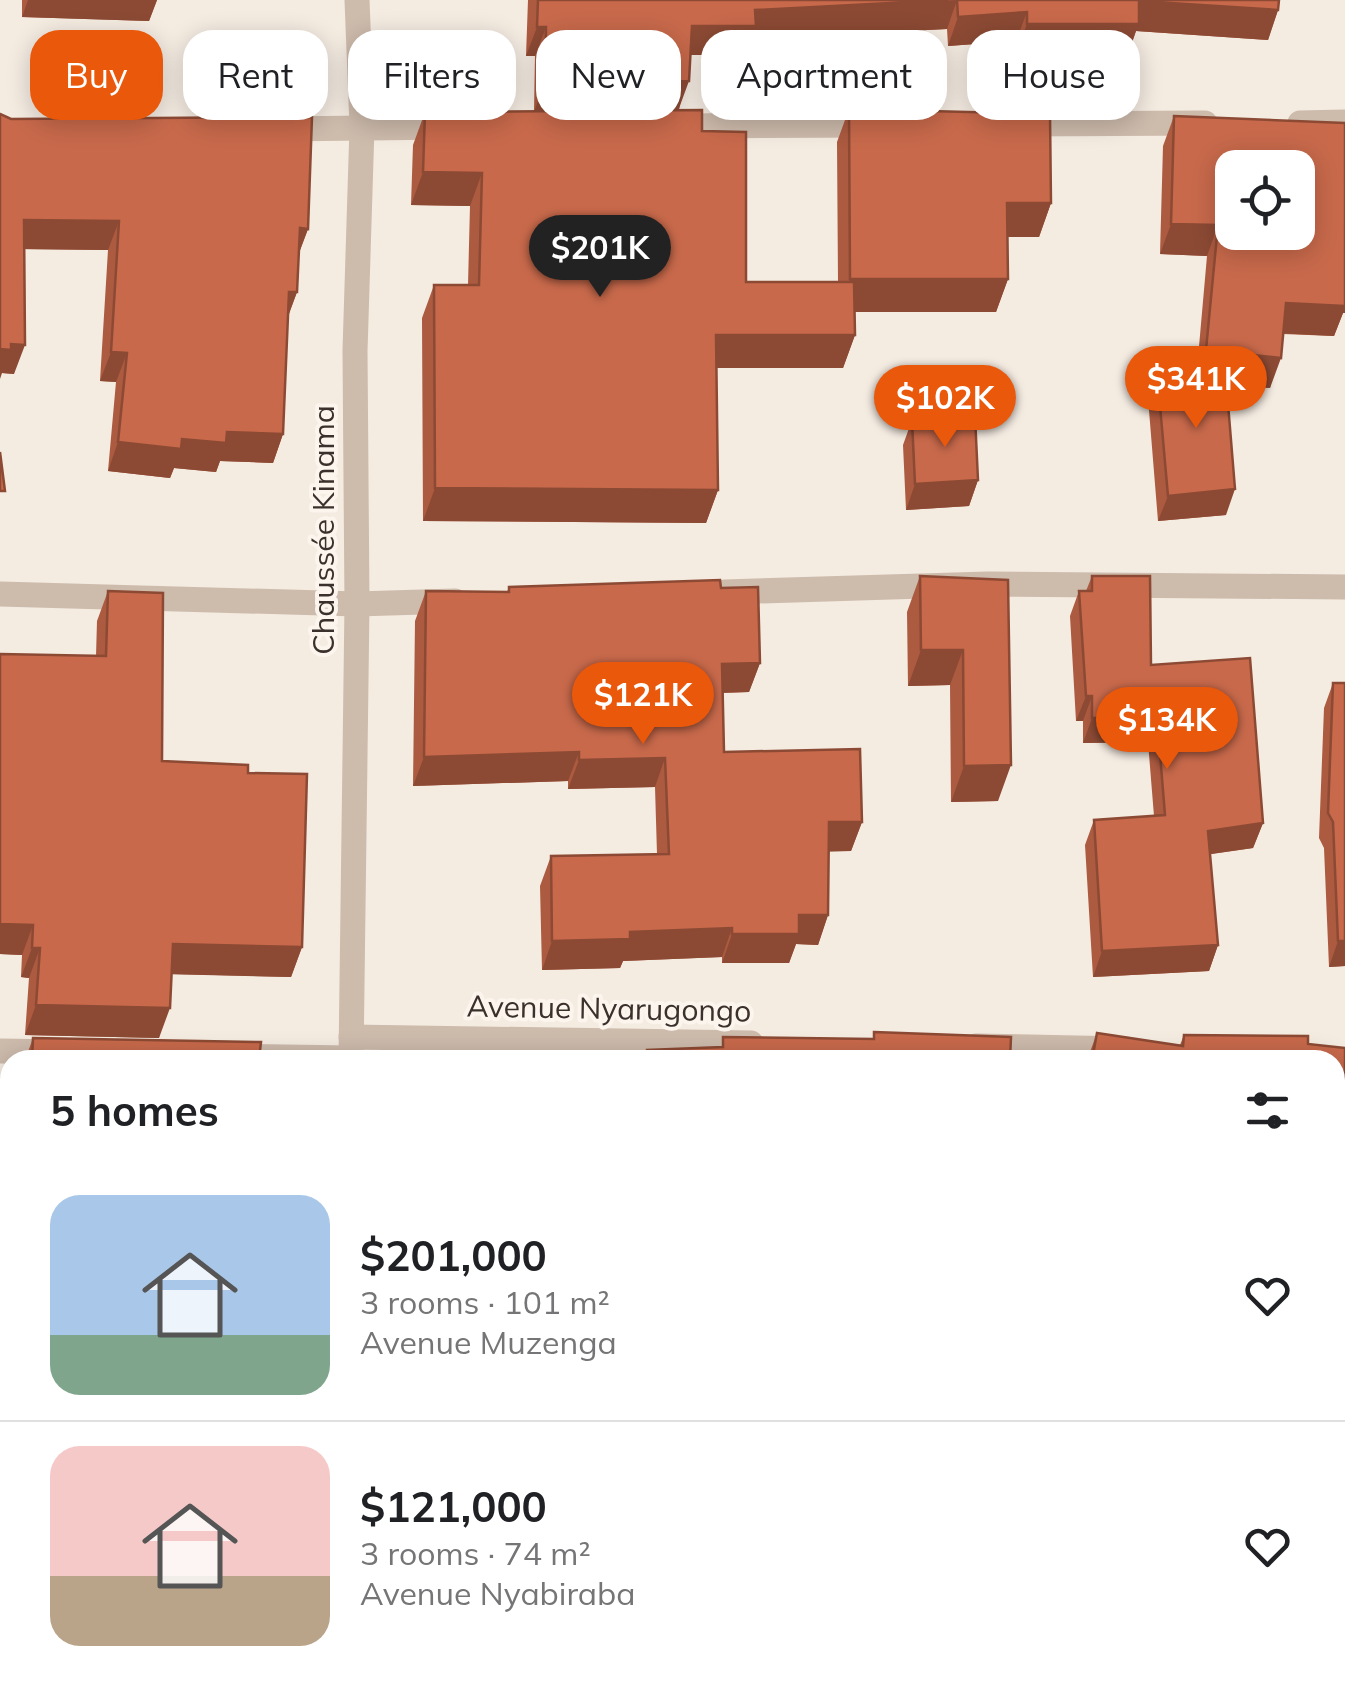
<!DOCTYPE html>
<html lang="en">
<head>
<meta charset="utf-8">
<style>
  :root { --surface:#fff; --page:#f2f2f2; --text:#202124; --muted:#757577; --line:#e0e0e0; --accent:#ea580c }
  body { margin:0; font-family:Mulish,sans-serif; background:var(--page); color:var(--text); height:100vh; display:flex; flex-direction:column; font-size:38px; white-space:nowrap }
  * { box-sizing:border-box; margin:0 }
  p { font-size:32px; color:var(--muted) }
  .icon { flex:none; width:55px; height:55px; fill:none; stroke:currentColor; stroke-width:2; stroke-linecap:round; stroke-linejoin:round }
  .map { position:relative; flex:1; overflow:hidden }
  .side { position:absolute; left:0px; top:1050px; width:1345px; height:640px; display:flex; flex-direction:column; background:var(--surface); border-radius:30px 30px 0 0; box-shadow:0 5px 25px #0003 }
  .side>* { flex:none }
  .hud { position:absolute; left:30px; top:30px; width:1285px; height:90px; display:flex; gap:20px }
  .tools { position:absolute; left:1215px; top:150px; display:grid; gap:20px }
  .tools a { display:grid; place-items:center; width:100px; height:100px; border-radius:20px; background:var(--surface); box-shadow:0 5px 25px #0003; font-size:50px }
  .price { position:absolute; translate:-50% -85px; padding:0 22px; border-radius:35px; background:var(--accent); color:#fff; font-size:32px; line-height:65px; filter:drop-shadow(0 2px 5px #0008) }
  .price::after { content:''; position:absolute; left:50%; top:60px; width:30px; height:22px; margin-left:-15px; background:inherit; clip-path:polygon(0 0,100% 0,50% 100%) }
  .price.current { background:#222; color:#fff }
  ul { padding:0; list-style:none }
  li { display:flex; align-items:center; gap:30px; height:250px; padding:0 50px }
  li+li { border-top:2px solid var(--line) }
  li span { display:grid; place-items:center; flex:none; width:280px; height:200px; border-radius:30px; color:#555 }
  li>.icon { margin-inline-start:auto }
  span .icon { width:120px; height:120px; fill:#fffc; stroke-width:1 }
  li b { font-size:42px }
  h2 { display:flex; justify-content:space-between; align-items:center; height:120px; padding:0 50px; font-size:42px }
  .chip { padding:0 35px; border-radius:30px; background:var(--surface); box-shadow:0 5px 25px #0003; font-size:35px; line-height:90px }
  .chip.current { background:var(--accent); color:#fff }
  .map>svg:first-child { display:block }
</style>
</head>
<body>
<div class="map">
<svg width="1345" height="1690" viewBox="0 0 1345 1690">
  <rect width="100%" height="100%" fill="#f4ebe1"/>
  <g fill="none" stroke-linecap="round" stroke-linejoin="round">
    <!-- minor -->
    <path stroke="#cdbbac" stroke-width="25" d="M 1300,123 L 1345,122
      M 1020,124 L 1205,123
      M 670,126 L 875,125
      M 280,129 L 450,127
      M 725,592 L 988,584 L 1345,587
      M 0,594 L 357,604 L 455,601
      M 351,1037 L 751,1043
      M 976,1046 L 1126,1049
      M 0,1051 L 60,1052
      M 225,1056 L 351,1058"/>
    <!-- tertiary -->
    <path stroke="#cdbbac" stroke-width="25" d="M 351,1060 L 357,604 L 355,351 L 362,127 L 357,0
      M 346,1690 L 346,1680"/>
  </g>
  <!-- wall -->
  <path fill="#ac5a40" d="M 22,0 L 157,0 L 149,21 L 22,17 Z
    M 528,0 L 1279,0 L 1278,10 L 1268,40 L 1136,31 L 1128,54 L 1016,53 L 1016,41 L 948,46 L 947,29 L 751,39 L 745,55 L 690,55 L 679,110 L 702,131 L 746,282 L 838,282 L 837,142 L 849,109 L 1051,203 L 1039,237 L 1007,237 L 1008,279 L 996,312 L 854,312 L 855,335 L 843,368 L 716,368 L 718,490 L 706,523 L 423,521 L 422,318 L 434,285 L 468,285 L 470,206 L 411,205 L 413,145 L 425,112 L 534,111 L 535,56 L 526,56 Z
    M 1174,116 L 1345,123 L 1345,313 L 1343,313 L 1334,336 L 1283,334 L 1270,388 L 1226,384 L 1226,515 L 1158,521 L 1148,398 L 1157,372 L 1197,369 L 1207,256 L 1160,254 L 1163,146 Z
    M 11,119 L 308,229 L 299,253 L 297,292 L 288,317 L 283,434 L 273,463 L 220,461 L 216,472 L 174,468 L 170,478 L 108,471 L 116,382 L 100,381 L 108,250 L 24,249 L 14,374 L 2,373 Z
    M 912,420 L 978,480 L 969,506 L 906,510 L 903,445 Z
    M 920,576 L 1008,580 L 998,801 L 951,802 L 950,685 L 908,686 L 907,612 Z
    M 1092,576 L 1151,665 L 1263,823 L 1253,848 L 1210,854 L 1218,945 L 1209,971 L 1093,977 L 1085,845 L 1094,820 L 1154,816 L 1148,742 L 1083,743 L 1083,721 L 1076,721 L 1070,616 L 1079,591 L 1086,591 Z
    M 509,587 L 721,588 L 760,663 L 749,692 L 723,693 L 724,752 L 862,822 L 851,851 L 829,851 L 828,915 L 818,945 L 796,944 L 789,963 L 722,963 L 722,957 L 623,961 L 620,968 L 542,970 L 540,886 L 551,856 L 657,854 L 655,787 L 568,789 L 568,781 L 413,786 L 415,621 L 426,591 L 507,592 Z
    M 108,591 L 162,761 L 248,773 L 302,947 L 291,977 L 172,974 L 159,1038 L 25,1035 L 29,978 L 21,977 L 22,955 L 0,954 L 0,654 L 96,656 L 97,621 Z
    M 1333,683 L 1345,966 L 1329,967 L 1324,848 L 1319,838 L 1324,708 Z
    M 1097,1033 L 1180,1045 L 1184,1035 L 1345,1048 L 1345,1148 L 1335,1147 L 1335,1060 L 1087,1060 Z
    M 33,1038 L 259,1060 L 25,1060 Z
    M 387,1680 L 574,1680 L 574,1683 L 707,1690 L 387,1690 Z
    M 1297,1680 L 1335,1680 L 1345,1690 L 1297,1690 Z"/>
  <!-- shaded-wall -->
  <path fill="#8c4a34" d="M 28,0 L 157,0 L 149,21 L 22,17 Z
    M 957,0 L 947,29 L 751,39 L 745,55 L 681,55 L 692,26 L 755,10 Z
    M 1139,1 L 1278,10 L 1268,40 L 1136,31 L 1128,54 L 1016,53 L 1027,24 Z
    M 1027,12 L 1016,41 L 948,46 L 958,17 Z
    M 537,27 L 546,27 L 535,56 L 526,56 Z
    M 689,81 L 678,111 L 534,112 L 545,82 Z
    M 423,172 L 482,173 L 470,206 L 411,205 Z
    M 1007,203 L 1051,203 L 1039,237 L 995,237 Z
    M 24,220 L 119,221 L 108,250 L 14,249 Z
    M 1171,224 L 1218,225 L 1207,256 L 1160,254 Z
    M 300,228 L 308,229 L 297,258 Z
    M 850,279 L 1008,279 L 996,312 L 838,312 Z
    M 1345,288 L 1345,313 L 1343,313 L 1334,336 L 1275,333 L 1286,303 Z
    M 289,292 L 297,292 L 286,321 Z
    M 716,335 L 855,335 L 843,368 L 704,368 Z
    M 11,344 L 25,345 L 14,374 L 2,373 L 0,379 L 0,349 Z
    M 1206,350 L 1281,358 L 1270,388 L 1195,381 Z
    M 111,352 L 127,353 L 116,382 L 100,381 Z
    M 227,432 L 283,434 L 273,463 L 220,461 L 216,472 L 174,468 L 170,478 L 108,471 L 118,442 L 182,439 Z
    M 978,480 L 969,506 L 906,510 L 915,484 Z
    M 435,488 L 718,490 L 706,523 L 423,521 Z
    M 1235,489 L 1226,515 L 1158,521 L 1168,496 Z
    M 921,650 L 963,650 L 950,685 L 908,686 Z
    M 760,663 L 749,692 L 712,693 L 722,664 Z
    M 1086,696 L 1092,696 L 1083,721 L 1076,721 Z
    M 1157,717 L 1148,742 L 1083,743 L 1092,718 Z
    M 579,752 L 568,781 L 413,786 L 424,757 Z
    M 665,758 L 655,787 L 568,789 L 579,760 Z
    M 1011,765 L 998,801 L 951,802 L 964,766 Z
    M 829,822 L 862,822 L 851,851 L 818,852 Z
    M 1263,823 L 1253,848 L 1198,856 L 1208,831 Z
    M 799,915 L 828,915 L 818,945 L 796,944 L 789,963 L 722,963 L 732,934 Z
    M 0,924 L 33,925 L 22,955 L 0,954 Z
    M 732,928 L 722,957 L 623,961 L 620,968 L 542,970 L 552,941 L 630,932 Z
    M 1338,941 L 1345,941 L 1345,966 L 1329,967 Z
    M 173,944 L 302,947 L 291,977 L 162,974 Z
    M 1218,945 L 1209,971 L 1093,977 L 1102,951 Z
    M 32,948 L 40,948 L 29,978 L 21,977 Z
    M 36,1005 L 170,1008 L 159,1038 L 25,1035 Z
    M 1335,1115 L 1345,1116 L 1345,1148 L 1335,1147 Z
    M 1335,1316 L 1345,1317 L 1345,1342 L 1335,1342 Z
    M 0,1359 L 10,1359 L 10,1382 L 7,1390 L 0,1389 Z
    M 395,1680 L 417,1680 L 413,1690 L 391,1690 Z
    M 0,1685 L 11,1686 L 10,1690 L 0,1690 Z"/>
  <!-- building -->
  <path fill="#c8694b" stroke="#8c4a34" stroke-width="2.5" fill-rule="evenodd" d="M 538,0 L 948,0 L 755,10 L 756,26 L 692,26 L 689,81 L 545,82 L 546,27 L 537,27 Z
    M 957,0 L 1279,0 L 1278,10 L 1139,1 L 1139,24 L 1027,24 L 1027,12 L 958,17 Z
    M 849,109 L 1050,114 L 1051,203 L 1007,203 L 1008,279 L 850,279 Z
    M 702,110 L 702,131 L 746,132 L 746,282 L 854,282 L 855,335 L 716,335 L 718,490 L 435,488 L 434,285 L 479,285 L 482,173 L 423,172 L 425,112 Z
    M 0,114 L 11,119 L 312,117 L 308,229 L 300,228 L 297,292 L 289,292 L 283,434 L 227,432 L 226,443 L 182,439 L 181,449 L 118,442 L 127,353 L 111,352 L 119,221 L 24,220 L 25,345 L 11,344 L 11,350 L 0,349 Z
    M 1174,116 L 1345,123 L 1345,306 L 1286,303 L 1281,358 L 1206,350 L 1218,225 L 1171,224 ZM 1232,168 L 1298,168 L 1298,232 L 1232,232 Z
    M 1225,367 L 1235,489 L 1168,496 L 1157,372 Z
    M 975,416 L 978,480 L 915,484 L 912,420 Z
    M 0,452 L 5,491 L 0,491 Z
    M 920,576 L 1008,580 L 1011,765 L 964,766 L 963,650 L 921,650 Z
    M 1092,576 L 1150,576 L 1151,665 L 1250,658 L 1263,823 L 1208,831 L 1218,945 L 1102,951 L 1094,820 L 1165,815 L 1157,717 L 1092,718 L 1092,696 L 1086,696 L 1079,591 L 1092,591 Z
    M 720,580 L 721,588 L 758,587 L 760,663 L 722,664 L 724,752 L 860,749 L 862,822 L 829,822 L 828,915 L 799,915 L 799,934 L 732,934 L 732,928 L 630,932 L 630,939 L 552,941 L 551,856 L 669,854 L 665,758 L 579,760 L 579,752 L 424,757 L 426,591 L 509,592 L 509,587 Z
    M 108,591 L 163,593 L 162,761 L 248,765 L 248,773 L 307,774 L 302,947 L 173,944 L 170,1008 L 36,1005 L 40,948 L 32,948 L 33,925 L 0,924 L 0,654 L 106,656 Z
    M 1333,683 L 1345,683 L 1345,941 L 1338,941 L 1333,822 L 1328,813 Z
    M 874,1032 L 1011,1037 L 1010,1060 L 647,1060 L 647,1050 L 723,1047 L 723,1037 L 874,1039 Z
    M 1097,1033 L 1183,1046 L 1184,1035 L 1308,1036 L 1308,1044 L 1345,1048 L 1345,1116 L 1335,1115 L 1335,1060 L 1092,1060 Z
    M 33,1038 L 261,1042 L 259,1060 L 32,1060 Z
    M 10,1214 L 10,1359 L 0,1359 L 0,1215 Z
    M 1335,1236 L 1345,1236 L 1345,1317 L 1335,1316 Z
    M 0,1492 L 10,1493 L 11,1686 L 0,1685 Z
    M 1335,1522 L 1345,1522 L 1345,1690 L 1309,1690 L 1309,1680 L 1335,1680 Z
    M 420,1680 L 574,1680 L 574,1683 L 707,1688 L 707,1690 L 419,1690 Z
    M 930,1680 L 1157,1680 L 1156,1690 L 929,1690 Z"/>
  <g text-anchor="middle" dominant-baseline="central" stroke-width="8" stroke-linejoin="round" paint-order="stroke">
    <!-- street labels -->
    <g font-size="30" fill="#3b302b" stroke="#fbf5ee">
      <text transform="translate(323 530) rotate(-90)">Chaussée Kinama</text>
      <text transform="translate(609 1008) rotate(1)">Avenue Nyarugongo</text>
    </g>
  </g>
</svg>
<div class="tools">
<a><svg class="icon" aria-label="locate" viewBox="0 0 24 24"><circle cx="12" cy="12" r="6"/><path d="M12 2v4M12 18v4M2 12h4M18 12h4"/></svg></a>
</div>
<b class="price current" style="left:600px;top:300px">$201K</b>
<b class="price" style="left:1196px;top:431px">$341K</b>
<b class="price" style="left:945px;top:450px">$102K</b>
<b class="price" style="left:643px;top:747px">$121K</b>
<b class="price" style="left:1167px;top:772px">$134K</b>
<div class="hud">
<a class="chip current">Buy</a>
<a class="chip">Rent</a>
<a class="chip">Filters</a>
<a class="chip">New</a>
<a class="chip">Apartment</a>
<a class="chip">House</a>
</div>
<section class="side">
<h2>5 homes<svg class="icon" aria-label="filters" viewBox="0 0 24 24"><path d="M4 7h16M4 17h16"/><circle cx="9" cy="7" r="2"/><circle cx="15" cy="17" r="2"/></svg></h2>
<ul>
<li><span style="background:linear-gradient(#a9c7e8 70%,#7fa58c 0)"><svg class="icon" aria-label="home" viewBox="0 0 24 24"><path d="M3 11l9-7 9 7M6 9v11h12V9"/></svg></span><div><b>$201,000</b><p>3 rooms · 101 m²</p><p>Avenue Muzenga</p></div><svg class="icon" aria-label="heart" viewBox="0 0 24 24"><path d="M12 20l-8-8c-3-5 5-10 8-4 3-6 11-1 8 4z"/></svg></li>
<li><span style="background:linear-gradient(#f6c9c9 65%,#b9a48a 0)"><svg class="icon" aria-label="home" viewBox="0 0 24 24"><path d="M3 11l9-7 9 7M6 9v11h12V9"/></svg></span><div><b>$121,000</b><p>3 rooms · 74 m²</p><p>Avenue Nyabiraba</p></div><svg class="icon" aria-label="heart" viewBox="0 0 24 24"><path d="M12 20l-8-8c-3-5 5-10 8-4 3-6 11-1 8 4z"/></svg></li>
</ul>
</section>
</div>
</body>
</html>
